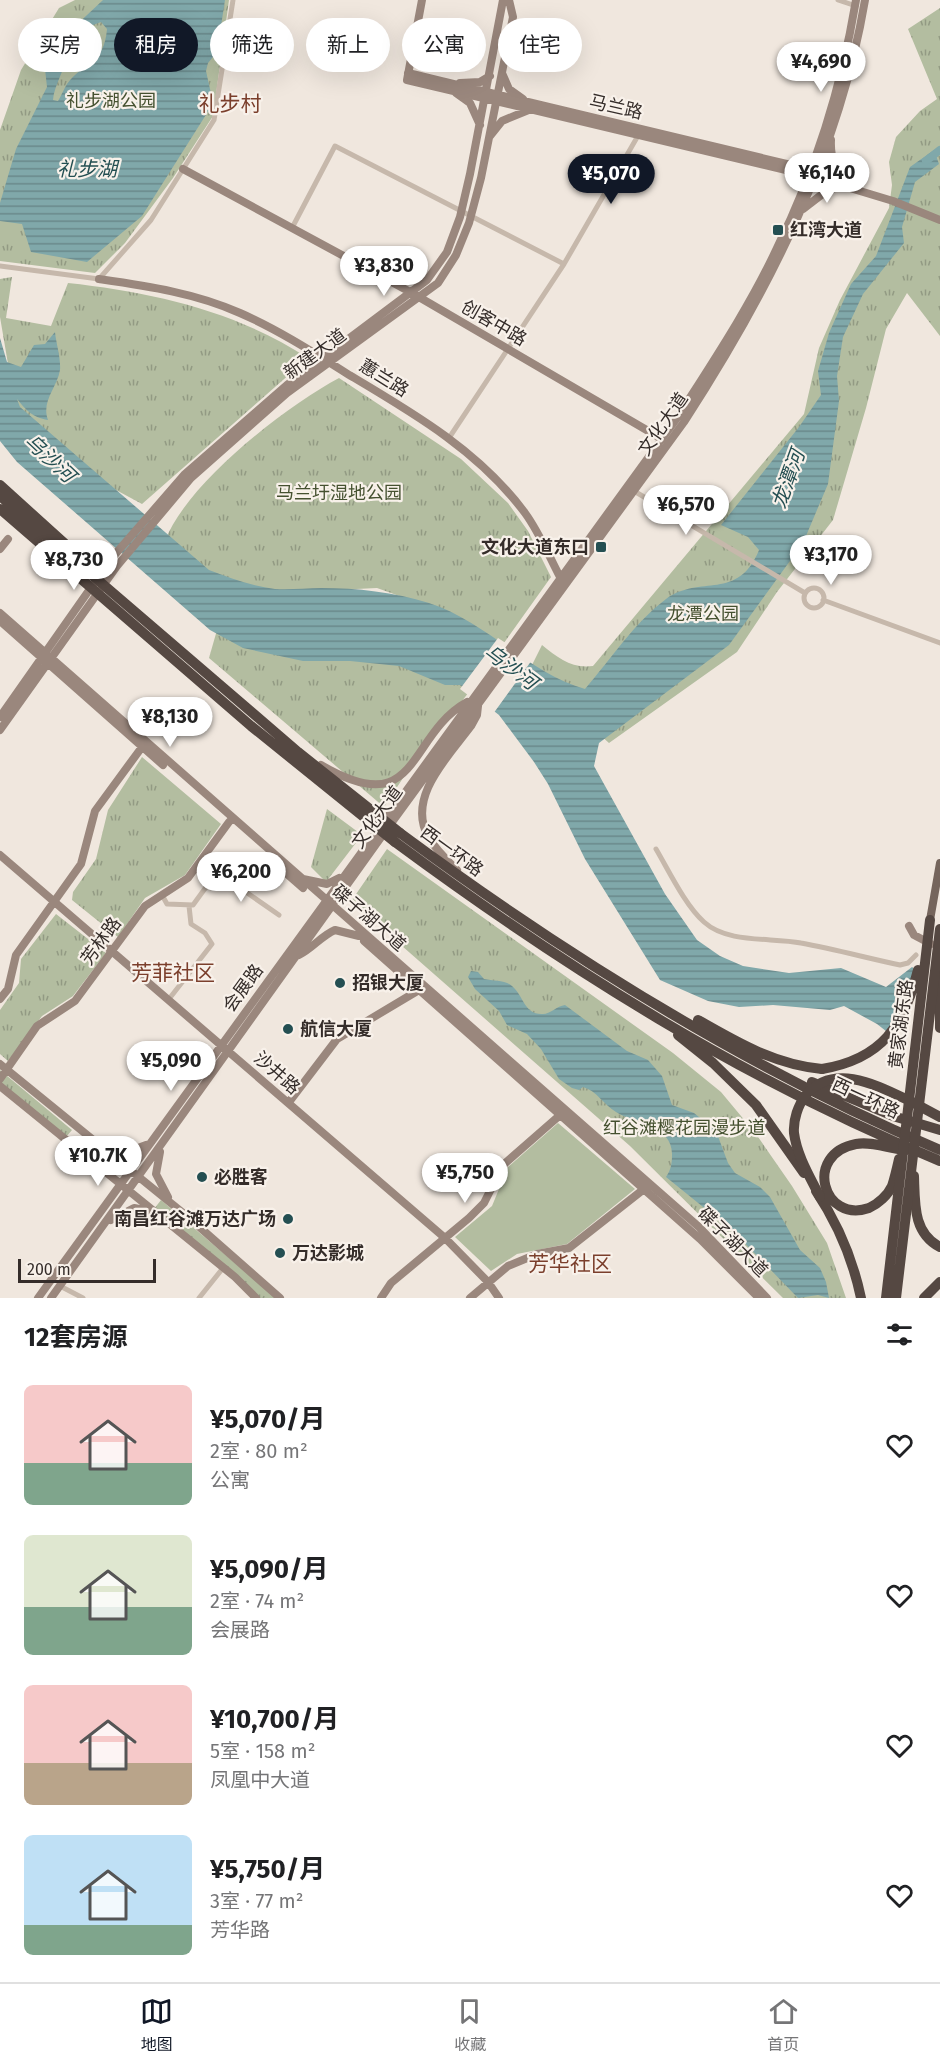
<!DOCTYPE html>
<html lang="zh">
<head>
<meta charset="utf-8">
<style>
  :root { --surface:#fff; --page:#f6f6f6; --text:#202124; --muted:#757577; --line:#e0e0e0; --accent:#111827 }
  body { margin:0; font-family:"Fira Sans","Noto Sans SC",sans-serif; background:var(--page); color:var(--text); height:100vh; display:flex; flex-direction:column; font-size:22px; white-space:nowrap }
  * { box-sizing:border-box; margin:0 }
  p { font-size:20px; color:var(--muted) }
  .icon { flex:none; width:33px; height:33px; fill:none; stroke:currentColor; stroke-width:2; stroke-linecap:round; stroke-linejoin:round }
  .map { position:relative; height:1298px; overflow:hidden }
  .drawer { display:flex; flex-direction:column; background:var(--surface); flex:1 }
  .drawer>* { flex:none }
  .top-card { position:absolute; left:18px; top:18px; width:600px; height:54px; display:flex; gap:12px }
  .scale { position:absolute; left:18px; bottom:15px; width:138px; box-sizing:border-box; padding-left:6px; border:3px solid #352d2a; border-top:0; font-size:16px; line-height:21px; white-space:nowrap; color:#352d2a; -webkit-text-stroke:4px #f8f1ea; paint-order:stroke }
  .price { position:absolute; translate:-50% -51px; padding:0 14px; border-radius:21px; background:#fff; color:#222; font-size:20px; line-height:39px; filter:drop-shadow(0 2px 3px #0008) }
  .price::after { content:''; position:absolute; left:50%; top:36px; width:18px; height:14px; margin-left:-9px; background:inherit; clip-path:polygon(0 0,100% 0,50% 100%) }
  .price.active { background:var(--accent); color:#fff }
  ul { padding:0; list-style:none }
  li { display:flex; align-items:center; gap:18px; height:150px; padding:0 24px }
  li span { display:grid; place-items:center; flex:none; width:168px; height:120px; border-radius:9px; color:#555 }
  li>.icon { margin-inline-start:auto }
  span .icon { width:72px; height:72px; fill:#fffc; stroke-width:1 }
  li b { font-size:26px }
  h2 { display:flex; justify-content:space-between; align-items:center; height:72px; padding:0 24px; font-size:26px }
  .chip { padding:0 21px; border-radius:27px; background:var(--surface); box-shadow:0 6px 24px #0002; font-size:21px; line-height:54px }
  .chip.active { background:var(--accent); color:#fff }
  .dock { display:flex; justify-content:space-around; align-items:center; height:84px; border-top:2px solid var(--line); background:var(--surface); font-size:16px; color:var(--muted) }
  .dock a { display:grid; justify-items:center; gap:3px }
  .dock .active { color:var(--accent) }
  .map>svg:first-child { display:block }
</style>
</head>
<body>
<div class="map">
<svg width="940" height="1298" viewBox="0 0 940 1298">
  <defs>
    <pattern id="park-tufts" width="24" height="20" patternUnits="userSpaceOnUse" patternTransform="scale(1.5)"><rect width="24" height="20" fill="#b3bda0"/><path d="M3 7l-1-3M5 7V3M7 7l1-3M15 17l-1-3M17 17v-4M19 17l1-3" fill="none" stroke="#929a83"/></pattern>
    <pattern id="water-rules" width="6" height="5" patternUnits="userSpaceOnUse" patternTransform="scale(1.5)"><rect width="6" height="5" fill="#80a8aa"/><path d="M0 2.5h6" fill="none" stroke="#6a898b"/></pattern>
  </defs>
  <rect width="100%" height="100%" fill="#f0e7de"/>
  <!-- green -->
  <path fill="#b3bda0" d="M 558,1123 L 635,1189 L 567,1244 L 517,1254 L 491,1271 L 455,1237 L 492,1206 L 508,1167 Z"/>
  <!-- park -->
  <path fill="url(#park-tufts)" d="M 75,0 L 229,0 L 213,116 L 173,178 L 125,243 L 95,273 L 0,261 L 0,130 L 21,70 L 59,8 Z
    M 940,8 L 940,336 L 907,293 L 886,329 L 866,408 L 833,520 L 777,592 L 737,652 L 609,743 L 529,671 L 542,645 C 558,658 572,669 593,666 L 804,414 L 819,348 L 840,300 L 889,208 L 892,185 L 889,162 L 896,137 L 920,111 L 937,99 L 908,29 Z
    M 12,277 L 6,318 L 51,326 L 68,283 C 152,292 236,311 308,358 L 142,504 L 103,483 L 42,438 L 15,405 L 0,317 L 0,279 Z
    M 339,378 L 461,459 L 508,503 L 528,531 L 551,577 L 501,647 L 444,612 L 377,588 L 275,593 L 227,584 L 165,541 C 187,483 285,407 339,378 Z
    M 217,630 L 357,652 L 472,688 L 403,778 L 384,807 L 209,658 Z
    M 142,757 L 221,824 L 185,875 L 145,898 L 118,937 L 72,900 L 73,892 L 96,859 L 108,810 Z
    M 327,809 L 362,835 L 326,882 L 311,867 Z
    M 387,849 L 673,1053 L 721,1092 L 756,1134 L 792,1186 L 827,1243 L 846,1298 L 783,1298 L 630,1146 L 361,910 L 352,900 Z
    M 56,914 L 106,953 L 73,996 L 42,1016 L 8,1061 L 0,1054 L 0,1010 L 19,983 L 21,959 Z
    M 0,1070 L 72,1130 L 66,1137 L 0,1083 Z
    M 161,1200 L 276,1298 L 260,1298 L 154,1209 Z"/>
  <!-- water -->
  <path fill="url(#water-rules)" fill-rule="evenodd" d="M 103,0 L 225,0 L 217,52 L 208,63 L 206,71 L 212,98 L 209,110 L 142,216 L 87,262 L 31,252 L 22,224 L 0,221 L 0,203 L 16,149 L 47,87 L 45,69 L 57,46 L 70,31 ZM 101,22 L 107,29 C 104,65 84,61 67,84 C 64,89 61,96 58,101 L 53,100 C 54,83 69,65 66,49 L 85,28 Z
    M 934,150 L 939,164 L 915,182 L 902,227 L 904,243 L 863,294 L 843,337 L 837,376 L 839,401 L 828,484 L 803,543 L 729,645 L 599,743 L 594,766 L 665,894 L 697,940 L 720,956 L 743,966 L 789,973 L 841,968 L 886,987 L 912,967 L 940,987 L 919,1057 L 877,1024 L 844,1006 L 830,1010 L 773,1005 L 739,1007 L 708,1001 L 660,980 L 585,859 L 548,784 L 534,762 L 499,715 L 460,685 L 445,685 L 399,666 L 350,661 L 303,661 L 243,648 L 210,630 L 17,462 L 0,441 L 0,338 L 7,362 L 21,367 L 34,345 L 45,344 L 55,332 C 56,343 61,358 60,370 C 57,388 41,401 48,420 C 32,417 27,411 17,399 L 20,407 L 209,570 C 230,578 252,586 275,589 C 290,590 306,588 321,588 C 357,588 394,592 429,603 C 487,622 527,672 585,689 C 611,659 634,623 666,599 C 700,574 738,602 759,550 L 748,537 L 721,525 L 799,427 L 821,395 L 818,371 L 829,333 L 851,284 L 876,256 L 910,167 Z
    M 471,971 L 478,972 L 484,979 C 493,981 505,980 512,986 C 524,996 524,1015 543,1014 C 550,1014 557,1006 565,1005 L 627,1051 L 648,1060 L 662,1076 L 672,1105 L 694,1113 L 716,1131 L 728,1163 L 735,1173 L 760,1187 L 770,1197 L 800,1250 L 820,1268 L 826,1282 L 829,1298 L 818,1295 L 798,1298 L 734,1232 L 666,1177 C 671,1170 672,1163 672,1155 C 673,1125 634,1124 616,1112 C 604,1105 597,1091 583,1087 L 579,1090 L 572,1088 L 559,1079 L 541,1049 L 527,1034 L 507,1025 L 499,1011 L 475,989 L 468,977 Z"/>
  <!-- pier -->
  <path fill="#f0e7de" d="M 498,638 L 532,660 L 493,714 L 460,689 Z
    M 916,966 L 940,983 L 940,1072 L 918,1060 L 885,1034 L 893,1027 L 912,983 Z
    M 897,1045 L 940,1078 L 940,1107 L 900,1082 L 871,1074 L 875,1062 Z
    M 813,1125 L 940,1182 L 940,1298 L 873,1298 L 865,1247 L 829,1194 L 803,1132 L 804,1128 Z"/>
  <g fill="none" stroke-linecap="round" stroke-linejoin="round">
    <!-- river -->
    <path stroke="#80a8aa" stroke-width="8" d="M 926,161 L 940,150"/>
    <!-- street -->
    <path stroke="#c6b8ab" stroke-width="5" d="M 838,0 L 856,6
      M 292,228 L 335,146 L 564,264 L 449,438
      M 564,264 L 639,134
      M 0,266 L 99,279 L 151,220 L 214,120 L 233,0
      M 634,491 L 805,593
      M804 598a10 10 0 1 1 20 0a10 10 0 1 1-20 0Z
      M 823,600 L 940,643
      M 656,849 C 669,871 685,905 704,922 C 728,944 772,937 801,943 C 834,949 867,958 900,965 L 908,963 L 916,955
      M 162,895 L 167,904 L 193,905 L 217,872 L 279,915
      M 169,999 L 212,944 L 205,933 L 191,924 L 189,906
      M 60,1286 L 83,1298
      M 199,1298 L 223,1268"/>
    <!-- secondary -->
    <path stroke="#9a877d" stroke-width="8" d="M 422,0 L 407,80 L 807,175 L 893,201 L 940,220
      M 408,73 L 812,170
      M 502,73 L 509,89 L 523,99
      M 460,83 L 480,82 L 490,76
      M 456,93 L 470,103 L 480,125
      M 490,136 L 502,121 L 531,109
      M 183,169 L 412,293 L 662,439
      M 803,209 L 829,189 L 847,186 C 836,171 830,159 831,140
      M 99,279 C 147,286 196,293 240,313 C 279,330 316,354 351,376 C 415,414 480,452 525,513 C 539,532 549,556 560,577
      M 0,549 L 8,539
      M 0,613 L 699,1227 L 767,1298
      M 0,621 L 163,765
      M 0,717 L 111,559 L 185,474 L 287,385 L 427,280 L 447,252 L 460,217 L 470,174 L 503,0
      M 0,730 L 117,566 L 191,478 L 287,393 L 438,283 L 456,255 L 469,223 L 481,178 L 513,17 L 509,0
      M 321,765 C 420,823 406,736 467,702
      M 0,855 L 445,1238 L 488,1282 L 499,1298
      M 271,860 L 303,888
      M 457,870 C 447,860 436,850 429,838 C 405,798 449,756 471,726 L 477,715 L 478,706
      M 303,879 L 327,884 L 339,878
      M 909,926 L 914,935 L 931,944
      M 364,941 L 700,1239 L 759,1298
      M 299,955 C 313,948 321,936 335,930 L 359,936
      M 0,999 L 8,989 L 16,955 L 81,864 L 95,811 L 142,747
      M 0,1064 L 188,1217 L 280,1298
      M 0,1079 L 37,1026 L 75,1001 L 145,906 L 188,878 L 229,822
      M 0,1086 L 235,1277 L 256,1298
      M 289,1102 L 337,1039 L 419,990
      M 104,1145 L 130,1151 L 146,1145
      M 160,1152 L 156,1174 L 168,1197
      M 111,1220 L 134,1208 L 150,1211
      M 38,1298 L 677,418 C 712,363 749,308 777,248 C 815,171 842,84 856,0
      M 51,1298 L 387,829 L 684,422 C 768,293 839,154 865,0
      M 381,1298 L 391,1283 L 469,1218 L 484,1203 L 503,1165 L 559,1116
      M 470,1298 L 508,1266 L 537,1254 L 569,1248 L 644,1189"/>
    <!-- primary -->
    <path stroke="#75655c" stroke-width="8" d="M 930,920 L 940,863"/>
    <!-- highway -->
    <path stroke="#554842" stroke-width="10" d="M 400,833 C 568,957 747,1069 940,1150
      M 395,842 C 564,967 745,1081 940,1161
      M 940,974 L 940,1028
      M 698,1020 C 738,1043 776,1065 822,1069
      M 678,1035 L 713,1063 L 756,1105 L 804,1173
      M 812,1082 L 893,1116 L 940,1130
      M 912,1102 L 940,1117
      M 899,1159 C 897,1168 895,1177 892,1186 C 888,1195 878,1204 869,1208 C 823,1224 803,1154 856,1144 C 872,1141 890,1149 906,1150
      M 914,1176 C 915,1204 913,1233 940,1247
      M 816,1191 C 838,1224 853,1260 861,1298
      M 924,1298 L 940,1282"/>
    <!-- highway-bridge -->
    <path stroke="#554842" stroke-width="10" d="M 0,485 L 84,561
      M 0,496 L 298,752 L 400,833
      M 0,509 L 251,726 L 395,842
      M 822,1069 C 882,1059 904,1026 918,970
      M 820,1197 C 810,1177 797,1156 794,1133 C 793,1120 798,1105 806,1095 C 835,1061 880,1087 912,1102
      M 886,1298 L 930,920
      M 896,1298 L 940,929"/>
  </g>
  <!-- markers -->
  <g fill="#244f52" stroke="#f8f1ea" stroke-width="2">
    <rect x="772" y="224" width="12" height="12" rx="3"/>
    <rect x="595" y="541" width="12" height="12" rx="3"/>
    <circle cx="340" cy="983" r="6"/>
    <circle cx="288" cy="1029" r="6"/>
    <circle cx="202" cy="1177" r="6"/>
    <circle cx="288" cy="1219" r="6"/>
    <circle cx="280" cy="1253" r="6"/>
  </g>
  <g text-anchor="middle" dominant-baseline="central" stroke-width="4.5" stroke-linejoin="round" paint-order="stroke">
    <!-- park labels -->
    <g font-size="18" fill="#455130" stroke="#f8f1ea">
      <text x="111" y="101">礼步湖公园</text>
      <text x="339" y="493">马兰圩湿地公园</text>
      <text x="703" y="614">龙潭公园</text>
      <text x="684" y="1128">红谷滩樱花园漫步道</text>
    </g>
    <!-- street labels -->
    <g font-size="18" fill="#352d2a" stroke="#f8f1ea">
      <text transform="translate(616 107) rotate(13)">马兰路</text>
      <text transform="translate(494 323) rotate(30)">创客中路</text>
      <text transform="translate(315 354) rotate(-36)">新建大道</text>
      <text transform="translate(384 378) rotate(32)">蕙兰路</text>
      <text transform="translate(663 424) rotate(-55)">文化大道</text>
      <text transform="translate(377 817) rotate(-54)">文化大道</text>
      <text transform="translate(452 851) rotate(36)">西一环路</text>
      <text transform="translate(369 918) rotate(41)">碟子湖大道</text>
      <text transform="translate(101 941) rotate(-54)">芳林路</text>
      <text transform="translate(243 988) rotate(-54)">会展路</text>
      <text transform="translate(901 1024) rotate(-83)">黄家湖东路</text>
      <text transform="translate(277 1073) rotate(41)">沙井路</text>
      <text transform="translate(866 1098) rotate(25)">西一环路</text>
      <text transform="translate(733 1242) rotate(45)">碟子湖大道</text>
    </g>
    <!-- poi labels -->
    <g font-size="18" font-weight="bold" fill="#352d2a" stroke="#f8f1ea" text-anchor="start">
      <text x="790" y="230">红湾大道</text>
      <text x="589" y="547" text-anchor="end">文化大道东口</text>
      <text x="352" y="983">招银大厦</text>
      <text x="300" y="1029">航信大厦</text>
      <text x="214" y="1177">必胜客</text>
      <text x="276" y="1219" text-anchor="end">南昌红谷滩万达广场</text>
      <text x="292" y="1253">万达影城</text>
    </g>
    <!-- water labels -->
    <g font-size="20" font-style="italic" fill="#244f52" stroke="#f8f1ea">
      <text x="87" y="169">礼步湖</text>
      <text transform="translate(50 458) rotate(43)">乌沙河</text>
      <text transform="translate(788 479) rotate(-70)">龙潭河</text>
      <text transform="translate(511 667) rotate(37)">乌沙河</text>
    </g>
    <!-- quarter labels -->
    <g font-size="21" fill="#7b3f2c" stroke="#f8f1ea">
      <text x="230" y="104">礼步村</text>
      <text x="173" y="973">芳菲社区</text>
      <text x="570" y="1264">芳华社区</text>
    </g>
  </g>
</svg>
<div class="scale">200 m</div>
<b class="price" style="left:821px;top:93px">¥4,690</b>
<b class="price" style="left:827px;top:204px">¥6,140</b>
<b class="price active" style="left:611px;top:205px">¥5,070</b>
<b class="price" style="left:384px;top:297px">¥3,830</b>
<b class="price" style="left:686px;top:536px">¥6,570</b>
<b class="price" style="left:831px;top:586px">¥3,170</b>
<b class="price" style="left:74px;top:591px">¥8,730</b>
<b class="price" style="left:170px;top:748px">¥8,130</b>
<b class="price" style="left:241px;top:903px">¥6,200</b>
<b class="price" style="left:171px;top:1092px">¥5,090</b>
<b class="price" style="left:98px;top:1187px">¥10.7K</b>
<b class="price" style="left:465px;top:1204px">¥5,750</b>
<div class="top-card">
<a class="chip">买房</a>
<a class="chip active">租房</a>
<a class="chip">筛选</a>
<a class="chip">新上</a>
<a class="chip">公寓</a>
<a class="chip">住宅</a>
</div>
</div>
<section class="drawer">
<h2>12套房源<svg class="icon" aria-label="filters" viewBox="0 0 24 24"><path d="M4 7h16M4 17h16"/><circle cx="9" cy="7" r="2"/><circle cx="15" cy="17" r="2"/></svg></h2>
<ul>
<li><span style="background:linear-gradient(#f6c9c9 65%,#7fa58c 0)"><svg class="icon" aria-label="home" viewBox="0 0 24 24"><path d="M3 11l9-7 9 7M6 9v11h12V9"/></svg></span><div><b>¥5,070/月</b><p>2室 · 80 m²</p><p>公寓</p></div><svg class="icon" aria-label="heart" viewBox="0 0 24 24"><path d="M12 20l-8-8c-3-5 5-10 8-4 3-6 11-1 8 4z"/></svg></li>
<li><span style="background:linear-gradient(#dfe7d0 60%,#7fa58c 0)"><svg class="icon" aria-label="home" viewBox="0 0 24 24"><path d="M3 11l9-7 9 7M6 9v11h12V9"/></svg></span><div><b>¥5,090/月</b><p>2室 · 74 m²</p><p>会展路</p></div><svg class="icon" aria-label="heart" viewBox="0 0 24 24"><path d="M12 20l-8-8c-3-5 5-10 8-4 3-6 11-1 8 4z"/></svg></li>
<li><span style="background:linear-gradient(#f6c9c9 65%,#b9a48a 0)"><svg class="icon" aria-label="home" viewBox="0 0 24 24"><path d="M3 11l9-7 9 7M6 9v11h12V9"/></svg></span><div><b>¥10,700/月</b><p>5室 · 158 m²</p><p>凤凰中大道</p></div><svg class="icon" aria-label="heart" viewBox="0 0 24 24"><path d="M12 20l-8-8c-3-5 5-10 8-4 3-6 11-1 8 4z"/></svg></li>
<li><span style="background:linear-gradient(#bfe0f5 75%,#7fa58c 0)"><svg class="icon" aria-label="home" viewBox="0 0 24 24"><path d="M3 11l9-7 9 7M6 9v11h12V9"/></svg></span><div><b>¥5,750/月</b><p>3室 · 77 m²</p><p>芳华路</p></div><svg class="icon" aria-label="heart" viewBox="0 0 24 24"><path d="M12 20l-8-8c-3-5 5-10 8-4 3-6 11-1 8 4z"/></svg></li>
</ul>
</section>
<nav class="dock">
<a class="active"><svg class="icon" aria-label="map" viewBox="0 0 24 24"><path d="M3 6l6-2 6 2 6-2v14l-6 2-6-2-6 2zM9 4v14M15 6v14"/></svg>地图</a>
<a><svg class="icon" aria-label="saved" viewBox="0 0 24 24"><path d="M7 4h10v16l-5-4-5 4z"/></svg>收藏</a>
<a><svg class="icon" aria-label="home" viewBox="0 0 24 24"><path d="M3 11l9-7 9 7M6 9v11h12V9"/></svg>首页</a>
</nav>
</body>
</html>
